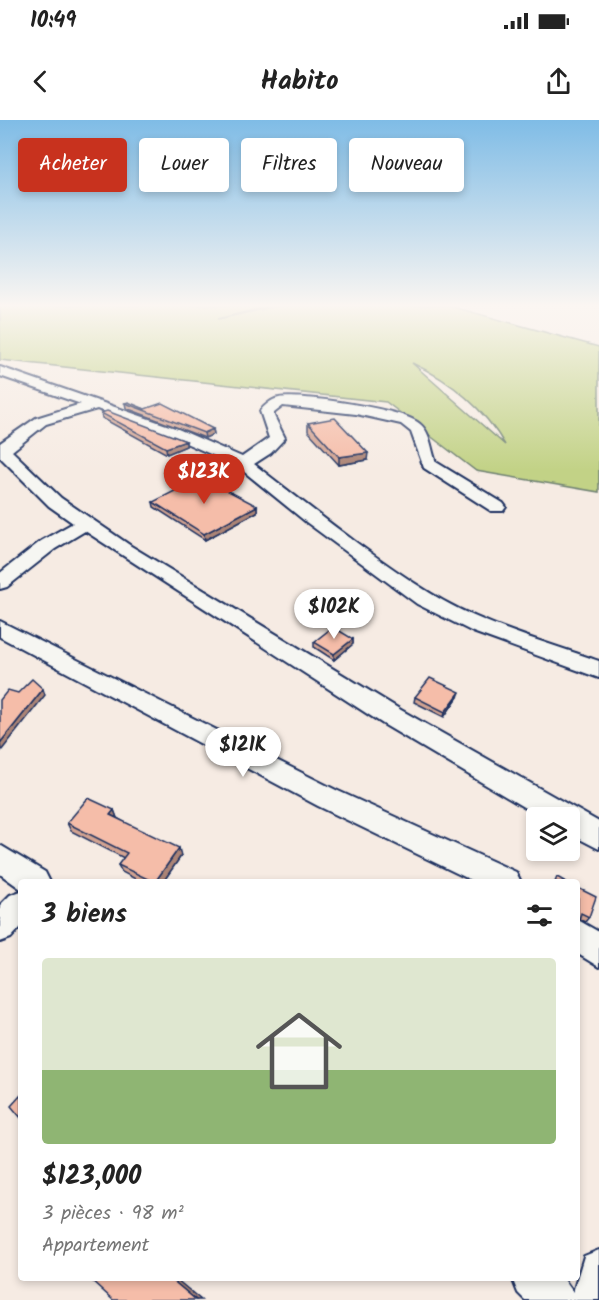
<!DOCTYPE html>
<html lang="fr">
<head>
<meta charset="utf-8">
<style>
  :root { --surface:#fff; --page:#f6f6f6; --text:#222; --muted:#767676; --line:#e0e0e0; --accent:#c8321e }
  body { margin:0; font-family:Kalam,sans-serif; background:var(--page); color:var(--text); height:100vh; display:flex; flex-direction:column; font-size:22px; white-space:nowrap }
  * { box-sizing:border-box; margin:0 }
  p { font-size:20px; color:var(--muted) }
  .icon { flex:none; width:33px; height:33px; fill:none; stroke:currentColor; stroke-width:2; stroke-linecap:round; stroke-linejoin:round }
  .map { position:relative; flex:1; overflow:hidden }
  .panel { position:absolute; left:18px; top:759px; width:562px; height:402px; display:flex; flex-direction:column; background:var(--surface); border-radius:6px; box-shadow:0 3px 9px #0003 }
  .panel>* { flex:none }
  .banner { position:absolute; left:18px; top:18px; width:564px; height:54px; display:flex; gap:12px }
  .buttons { position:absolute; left:526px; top:687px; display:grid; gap:12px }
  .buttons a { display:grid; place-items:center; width:54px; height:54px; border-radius:6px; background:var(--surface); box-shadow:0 3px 9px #0003; font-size:30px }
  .price { position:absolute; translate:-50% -51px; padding:0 14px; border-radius:21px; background:#fff; color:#222; font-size:20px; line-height:39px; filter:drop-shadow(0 2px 3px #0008) }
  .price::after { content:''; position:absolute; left:50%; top:36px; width:18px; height:14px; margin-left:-9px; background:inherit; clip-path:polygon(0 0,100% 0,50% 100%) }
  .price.active { background:var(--accent); color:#fff }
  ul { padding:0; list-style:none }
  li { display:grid; align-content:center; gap:12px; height:318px; padding:0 24px }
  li+li { border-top:2px solid var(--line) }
  li span { display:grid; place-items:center; height:186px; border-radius:6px; color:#555 }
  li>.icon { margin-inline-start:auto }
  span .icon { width:108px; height:108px; fill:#fffc; stroke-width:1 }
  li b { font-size:26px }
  h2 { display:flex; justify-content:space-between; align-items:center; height:72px; padding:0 24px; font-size:26px }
  .pill { padding:0 21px; border-radius:6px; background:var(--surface); box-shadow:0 3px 9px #0003; font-size:21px; line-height:54px }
  .pill.active { background:var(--accent); color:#fff }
  .status { display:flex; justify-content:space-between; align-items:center; height:42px; padding:0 30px; background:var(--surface); direction:ltr }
  .status svg { height:16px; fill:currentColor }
  header { display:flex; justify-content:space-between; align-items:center; height:78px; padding:0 24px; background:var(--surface); font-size:27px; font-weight:700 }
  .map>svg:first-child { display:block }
</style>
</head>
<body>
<div class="status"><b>10:49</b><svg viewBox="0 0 49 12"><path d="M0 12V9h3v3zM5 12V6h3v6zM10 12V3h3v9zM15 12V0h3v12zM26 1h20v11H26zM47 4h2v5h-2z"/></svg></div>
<header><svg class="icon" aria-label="back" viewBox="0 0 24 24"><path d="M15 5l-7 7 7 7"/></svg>Habito<svg class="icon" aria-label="share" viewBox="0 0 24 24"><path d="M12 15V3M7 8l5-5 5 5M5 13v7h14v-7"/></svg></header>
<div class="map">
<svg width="599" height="1180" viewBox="0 0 599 1180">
  <rect width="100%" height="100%" fill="#f6ebe3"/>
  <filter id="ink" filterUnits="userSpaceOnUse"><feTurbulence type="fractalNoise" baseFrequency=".0167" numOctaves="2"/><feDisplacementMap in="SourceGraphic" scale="12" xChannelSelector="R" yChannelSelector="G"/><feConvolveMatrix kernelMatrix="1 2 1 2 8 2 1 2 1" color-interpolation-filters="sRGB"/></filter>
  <g filter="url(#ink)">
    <!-- green -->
    <path fill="#c2d286" stroke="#6e8072" stroke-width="1.5" fill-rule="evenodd" d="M 0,185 L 273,185 L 218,199 L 282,185 L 446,185 L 599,227 L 599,372 L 476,351 L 386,282 L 0,240 ZM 412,243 C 451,261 483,287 505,325 Z"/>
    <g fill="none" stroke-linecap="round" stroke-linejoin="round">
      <!-- minor casing -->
      <g stroke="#1b2f5e" stroke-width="4">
        <path id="minor" d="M 0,247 L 178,309 L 242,337 L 269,318 L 260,291 C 264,286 272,279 279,278 C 300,274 405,289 420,304 C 431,313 431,330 436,342 L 503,383 L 506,387 L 503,391 L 491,391 L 424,348 L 411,312 L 401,304 L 356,294 L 283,286 L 274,293 L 274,296 L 285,318 L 271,333 L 254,344 C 311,388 369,435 430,473 C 481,505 543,521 599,541 L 599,558 L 473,512 L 417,484 L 306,402 L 237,346 L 168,315 L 97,289 L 46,304 L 12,331 L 61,378 L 131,426 L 401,590 L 599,702 L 599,729 L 570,714 L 570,698 L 542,698 L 383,604 L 85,411 L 55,429 L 7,467 L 0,469 L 0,453 L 41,421 L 73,403 L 49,386 L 0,337 L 0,323 L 36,298 L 81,284 L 0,256 Z
          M 0,501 L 336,670 L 516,752 L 521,762 L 475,762 L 318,686 L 0,517 Z
          M 0,725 L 45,752 L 50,762 L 21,762 L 21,769 L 0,754 Z
          M 21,771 L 21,807 L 11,818 L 0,822 L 0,785 L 10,775 Z
          M 578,800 L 599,812 L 599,847 L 578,834 Z
          M 599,1130 L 599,1180 L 525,1180 L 518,1173 L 512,1158 L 563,1158 L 573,1172 L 584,1136 Z"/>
      </g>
      <!-- minor -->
      <use href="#minor" fill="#f6f6f2" fill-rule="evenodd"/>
    </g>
    <!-- wall -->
    <path fill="#d3a391" stroke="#1b2f5e" stroke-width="1.5" d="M 125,283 L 213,309 L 214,314 L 205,318 L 126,288 Z
      M 101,293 L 186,321 L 186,326 L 167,334 L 102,298 Z
      M 308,303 L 367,340 L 339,345 L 308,311 Z
      M 153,382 L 257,386 L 257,392 L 205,420 L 154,387 Z
      M 353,519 L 353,524 L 334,540 L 314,527 L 314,522 Z
      M 415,577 L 458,577 L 444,597 L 414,582 Z
      M 114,690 L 117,698 L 181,736 L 163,762 L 141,762 L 122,752 L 118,745 L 124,738 L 71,711 L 67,703 Z
      M 578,768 L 589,797 L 585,802 L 579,799 L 578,802 Z"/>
    <!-- shaded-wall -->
    <path fill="#ac8476" stroke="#1b2f5e" stroke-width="1.5" d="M 213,309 L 214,314 L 205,318 L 204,313 Z
      M 186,321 L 186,326 L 167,334 L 166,328 Z
      M 368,333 L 367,340 L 339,345 L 339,337 Z
      M 257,386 L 257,392 L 205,420 L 204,414 Z
      M 353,519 L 353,524 L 334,540 L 334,534 Z
      M 43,569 L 45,575 L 1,631 L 0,623 Z
      M 460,572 L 458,577 L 444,597 L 445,592 Z
      M 114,690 L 117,698 L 110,695 Z
      M 179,728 L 181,736 L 163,762 L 155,762 Z
      M 172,1158 L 177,1158 L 176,1159 L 201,1180 L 196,1180 L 171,1159 Z"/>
    <!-- building -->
    <path fill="#f5bda9" stroke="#1b2f5e" stroke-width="1.5" d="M 128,282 L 145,289 L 162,283 L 213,309 L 204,313 L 125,283 Z
      M 107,291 L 186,321 L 166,328 L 101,293 Z
      M 335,298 L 368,333 L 339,337 L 308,303 Z
      M 202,357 L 257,386 L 204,414 L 153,382 Z
      M 333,507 L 353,519 L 334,534 L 314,522 Z
      M 430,558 L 460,572 L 445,592 L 415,577 Z
      M 32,559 L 43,569 L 0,623 L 0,580 L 8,570 L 18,573 Z
      M 88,678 L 114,690 L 110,695 L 179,728 L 155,762 L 154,762 L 118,745 L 127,733 L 67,703 Z
      M 557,757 L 566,762 L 555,762 Z
      M 578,768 L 596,777 L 589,797 L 581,793 L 579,800 L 578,799 Z
      M 21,975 L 21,998 L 11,986 Z
      M 89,1158 L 172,1158 L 171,1159 L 196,1180 L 113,1180 Z"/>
  </g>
  <!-- sky -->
  <linearGradient id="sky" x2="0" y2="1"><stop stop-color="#7fbce6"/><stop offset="0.53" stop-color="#fbf6f2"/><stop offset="1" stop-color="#fbf6f2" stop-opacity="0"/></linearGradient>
  <rect width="599" height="350" fill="url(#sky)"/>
</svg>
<div class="buttons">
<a><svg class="icon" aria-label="layers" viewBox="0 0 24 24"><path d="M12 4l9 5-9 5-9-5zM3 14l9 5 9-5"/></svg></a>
</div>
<b class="price active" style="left:204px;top:385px">$123K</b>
<b class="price" style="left:334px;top:520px">$102K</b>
<b class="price" style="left:243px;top:658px">$121K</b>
<div class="banner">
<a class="pill active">Acheter</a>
<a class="pill">Louer</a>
<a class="pill">Filtres</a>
<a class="pill">Nouveau</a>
</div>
<section class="panel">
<h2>3 biens<svg class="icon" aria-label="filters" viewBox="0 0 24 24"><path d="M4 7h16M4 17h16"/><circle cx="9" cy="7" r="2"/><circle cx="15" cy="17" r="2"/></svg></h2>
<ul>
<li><span style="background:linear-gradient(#dfe7d0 60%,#8fb573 0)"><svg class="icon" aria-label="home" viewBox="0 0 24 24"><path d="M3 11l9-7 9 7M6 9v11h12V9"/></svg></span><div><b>$123,000</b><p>3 pièces · 98 m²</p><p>Appartement</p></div></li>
</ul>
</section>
</div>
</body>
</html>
